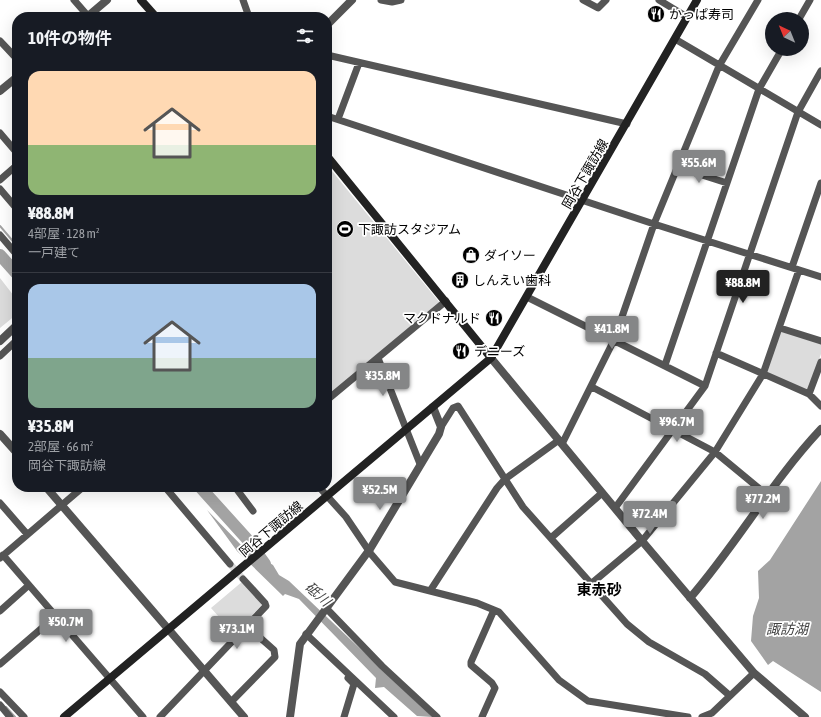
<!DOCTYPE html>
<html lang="ja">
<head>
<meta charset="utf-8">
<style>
  :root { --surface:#171b24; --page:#20242c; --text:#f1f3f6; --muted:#9ea1a6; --line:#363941; --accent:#858687 }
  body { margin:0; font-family:"Asap Condensed","Noto Sans JP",sans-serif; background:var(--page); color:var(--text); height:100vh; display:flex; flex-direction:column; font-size:15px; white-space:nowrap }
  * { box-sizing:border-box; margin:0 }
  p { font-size:13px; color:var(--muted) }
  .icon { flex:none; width:22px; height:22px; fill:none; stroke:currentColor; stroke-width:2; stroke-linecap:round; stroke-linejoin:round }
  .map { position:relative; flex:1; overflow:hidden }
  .details { position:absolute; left:12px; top:12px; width:320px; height:480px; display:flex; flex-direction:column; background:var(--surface); border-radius:16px; box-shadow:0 4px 16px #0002 }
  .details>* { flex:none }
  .needle { width:26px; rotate:317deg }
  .controls { position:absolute; left:765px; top:12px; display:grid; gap:8px }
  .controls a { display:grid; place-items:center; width:44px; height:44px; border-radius:50%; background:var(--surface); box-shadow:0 4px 16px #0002; font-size:20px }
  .price { position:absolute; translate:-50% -34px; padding:0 9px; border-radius:4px; background:var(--accent); color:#fff; font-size:13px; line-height:26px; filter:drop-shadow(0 1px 2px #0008) }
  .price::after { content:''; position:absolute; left:50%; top:24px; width:12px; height:9px; margin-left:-6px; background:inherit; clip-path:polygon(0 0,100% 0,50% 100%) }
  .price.on { background:#222; color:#fff }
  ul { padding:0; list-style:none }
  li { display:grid; align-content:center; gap:8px; height:212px; padding:0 16px }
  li+li { border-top:1px solid var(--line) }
  li span { display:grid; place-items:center; height:124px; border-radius:12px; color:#555 }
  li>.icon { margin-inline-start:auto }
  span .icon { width:72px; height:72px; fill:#fffc; stroke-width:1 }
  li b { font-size:17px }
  h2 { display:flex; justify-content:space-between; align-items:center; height:48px; padding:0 16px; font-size:17px }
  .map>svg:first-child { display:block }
</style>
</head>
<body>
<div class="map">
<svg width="821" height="717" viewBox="0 0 821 717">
  <rect width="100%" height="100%" fill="#fff"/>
  <!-- green -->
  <path fill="#dcdcdc" d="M 327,165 L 440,303 L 331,393 L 327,388 Z
    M 0,278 L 17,300 L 17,314 L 0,328 Z
    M 780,330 L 821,343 L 821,354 L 809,388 L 806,390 L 768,374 L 766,370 Z
    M 243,581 L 263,603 L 235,635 L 211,608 Z"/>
  <!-- water -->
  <path fill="#a3a3a3" d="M 821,481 L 821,692 L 773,661 L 768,665 L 751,641 L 753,616 L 759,598 L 758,571 L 770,560 Z
    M 207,510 L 243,547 L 273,565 L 279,575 L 289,581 L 432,717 L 417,716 L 384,687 L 375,688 L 376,678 L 299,599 L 285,594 L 283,596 L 237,551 Z"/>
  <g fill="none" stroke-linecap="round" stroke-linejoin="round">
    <!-- stream -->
    <path stroke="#a3a3a3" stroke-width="2" d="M 0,226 L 17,246
      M 6,707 L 15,717"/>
    <!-- river -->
    <path stroke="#a3a3a3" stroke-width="12" d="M 0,255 L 17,274
      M 200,487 L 247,539 L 265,564"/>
    <!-- minor-tunnel -->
    <path stroke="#d9d9d9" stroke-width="7" stroke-dasharray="7 3.5" stroke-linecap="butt" d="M 230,564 L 243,579"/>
    <!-- minor -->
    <path stroke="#555" stroke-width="7" d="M 74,0 L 88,16
      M 243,0 L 249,17
      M 381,0 L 392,2 L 401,0
      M 583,0 L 598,8 L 606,0
      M 659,0 L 687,17
      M 799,19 L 810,0
      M 675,39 L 821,125
      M 0,41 L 17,59
      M 327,55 L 627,124
      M 327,116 L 654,224 L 821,277
      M 338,119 L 359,63
      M 0,133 L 17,153
      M 677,167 L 727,183
      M 0,180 L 17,165
      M 0,189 L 17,209
      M 0,235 L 17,255
      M 792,267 L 821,183
      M 527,297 L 705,386
      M 780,328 L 821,341
      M 716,353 L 809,394 L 821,362
      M 0,356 L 17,340
      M 378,358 L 420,464
      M 665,365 L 759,89 L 782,49
      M 592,387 L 715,452 L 767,495
      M 809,394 L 821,406
      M 327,400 L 446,301
      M 441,427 L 453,408 L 458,406 L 523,507 L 627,624 L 649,642 L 705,674 L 729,695
      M 562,444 L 614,340 L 654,224 L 719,66 L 758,0
      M 165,487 L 230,564
      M 235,487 L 253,511
      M 319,487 L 346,517 L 371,554 L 395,582 L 477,603 L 499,612 L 559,680 L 588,701 L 688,717
      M 0,503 L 27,534
      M 615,508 L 705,386 L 798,112 L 821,71
      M 552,537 L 602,493
      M 3,555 L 143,717
      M 0,558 L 83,487
      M 592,583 L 642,541 L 715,452 L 763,374 L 799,270
      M 430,591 L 497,488 L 505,479 L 559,440
      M 326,608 L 382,666 L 437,717
      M 0,611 L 29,585
      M 306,634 L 394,717
      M 0,664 L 56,616
      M 0,692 L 24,717
      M 231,702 L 275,657 L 274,650 L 247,626
      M 0,705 L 10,717
      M 160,717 L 266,606 L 265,603 L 243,579
      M 344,717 L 354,684 L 348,678
      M 482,717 L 495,688 L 492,683 L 471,665 L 471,662 L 494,610
      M 702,717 L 712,713 L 754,673"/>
    <!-- tertiary -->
    <path stroke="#555" stroke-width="8" d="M 87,17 L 107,0
      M 327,25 L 352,0
      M 0,91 L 17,77
      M 0,341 L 17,325
      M 491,358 L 642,541 L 754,673 L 805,717
      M 0,434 L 17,453
      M 46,487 L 244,717
      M 690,598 C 737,544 772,481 821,429
      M 290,717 L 300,644 L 370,549 L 439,434 L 441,427 L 433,407"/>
    <!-- secondary -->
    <path stroke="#222" stroke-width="8" d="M 141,0 L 156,17
      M 327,156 L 491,358
      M 64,717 L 491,358 L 697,0"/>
  </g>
  <!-- icons -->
  <defs>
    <g id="restaurant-disc" transform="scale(0.9)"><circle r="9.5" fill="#000" stroke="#fff"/><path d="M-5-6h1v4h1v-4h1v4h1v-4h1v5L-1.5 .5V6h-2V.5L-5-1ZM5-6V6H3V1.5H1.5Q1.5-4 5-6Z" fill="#fff"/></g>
    <g id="stadium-disc" transform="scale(0.9)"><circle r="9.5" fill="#000" stroke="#fff"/><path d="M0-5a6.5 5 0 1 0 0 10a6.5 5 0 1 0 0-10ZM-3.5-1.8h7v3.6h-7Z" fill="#fff"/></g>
    <g id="shop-disc" transform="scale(0.9)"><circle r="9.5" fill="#000" stroke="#fff"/><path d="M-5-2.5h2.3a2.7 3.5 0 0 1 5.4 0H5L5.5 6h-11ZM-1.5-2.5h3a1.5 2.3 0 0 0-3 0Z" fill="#fff"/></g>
    <g id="building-disc" transform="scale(0.9)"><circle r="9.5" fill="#000" stroke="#fff"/><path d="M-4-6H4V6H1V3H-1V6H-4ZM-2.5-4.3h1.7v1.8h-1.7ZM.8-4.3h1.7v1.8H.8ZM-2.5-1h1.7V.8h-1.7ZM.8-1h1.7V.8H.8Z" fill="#fff"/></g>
  </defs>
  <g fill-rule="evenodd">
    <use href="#restaurant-disc" x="656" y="14"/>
    <use href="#stadium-disc" x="345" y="229"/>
    <use href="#shop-disc" x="471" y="255"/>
    <use href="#building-disc" x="460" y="280"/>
    <use href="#restaurant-disc" x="494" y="318"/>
    <use href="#restaurant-disc" x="461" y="351"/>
  </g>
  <g text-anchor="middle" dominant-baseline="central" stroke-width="3.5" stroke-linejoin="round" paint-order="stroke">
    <!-- poi labels -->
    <g font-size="13" fill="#000" stroke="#fff" text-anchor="start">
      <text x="669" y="14">かっぱ寿司</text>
      <text x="358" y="229">下諏訪スタジアム</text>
      <text x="484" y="255">ダイソー</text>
      <text x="473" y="280">しんえい歯科</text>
      <text x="481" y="318" text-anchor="end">マクドナルド</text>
      <text x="474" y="351">デニーズ</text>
    </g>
    <!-- street labels -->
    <g font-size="13" fill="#000" stroke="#fff">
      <text transform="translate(585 174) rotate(-60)">岡谷下諏訪線</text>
      <text transform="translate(271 529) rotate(-40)">岡谷下諏訪線</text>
    </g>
    <!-- water labels -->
    <g font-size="14" font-style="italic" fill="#444" stroke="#fff">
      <text transform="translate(318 594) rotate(42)">砥川</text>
      <text x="787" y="629">諏訪湖</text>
    </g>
    <!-- quarter labels -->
    <g font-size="15" font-weight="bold" fill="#000" stroke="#fff">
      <text x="599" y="589">東赤砂</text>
    </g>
  </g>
</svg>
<div class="controls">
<a><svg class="needle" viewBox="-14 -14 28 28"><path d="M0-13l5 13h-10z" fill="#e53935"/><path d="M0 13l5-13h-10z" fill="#9ea1a6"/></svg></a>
</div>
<b class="price" style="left:699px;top:184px">¥55.6M</b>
<b class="price on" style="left:743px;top:304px">¥88.8M</b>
<b class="price" style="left:612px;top:350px">¥41.8M</b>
<b class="price" style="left:383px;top:397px">¥35.8M</b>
<b class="price" style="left:677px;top:443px">¥96.7M</b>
<b class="price" style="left:380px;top:511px">¥52.5M</b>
<b class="price" style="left:763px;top:520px">¥77.2M</b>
<b class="price" style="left:650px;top:535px">¥72.4M</b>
<b class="price" style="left:66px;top:643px">¥50.7M</b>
<b class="price" style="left:237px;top:650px">¥73.1M</b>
<section class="details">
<h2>10件の物件<svg class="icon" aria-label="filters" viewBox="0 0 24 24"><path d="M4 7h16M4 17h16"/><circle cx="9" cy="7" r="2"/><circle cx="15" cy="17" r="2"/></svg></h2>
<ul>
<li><span style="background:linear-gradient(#ffd9b3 60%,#8fb573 0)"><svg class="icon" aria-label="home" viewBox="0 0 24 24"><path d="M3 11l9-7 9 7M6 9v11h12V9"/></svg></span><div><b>¥88.8M</b><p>4部屋 · 128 m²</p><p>一戸建て</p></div></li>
<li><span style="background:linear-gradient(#a9c7e8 60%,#7fa58c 0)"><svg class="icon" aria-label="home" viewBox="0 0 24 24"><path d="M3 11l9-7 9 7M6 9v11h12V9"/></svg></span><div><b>¥35.8M</b><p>2部屋 · 66 m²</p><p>岡谷下諏訪線</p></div></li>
</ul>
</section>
</div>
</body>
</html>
